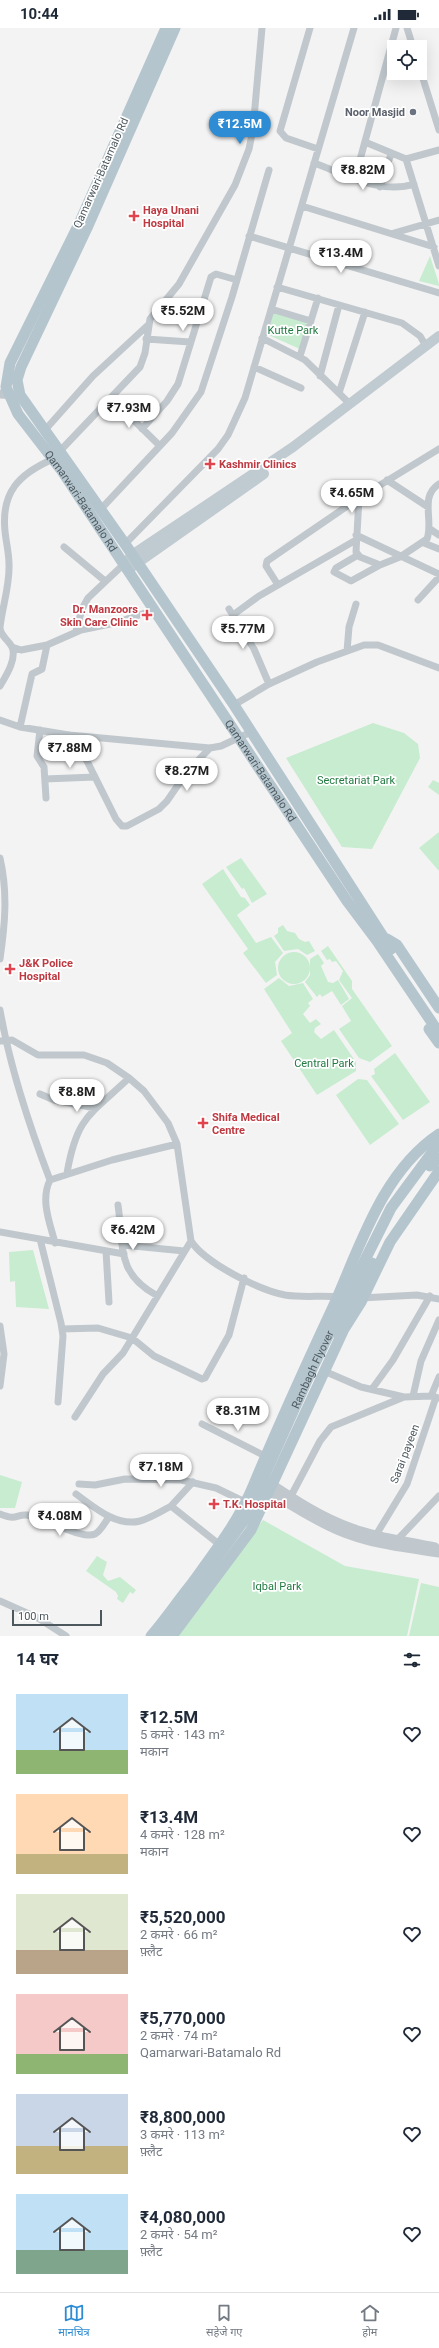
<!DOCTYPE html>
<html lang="hi">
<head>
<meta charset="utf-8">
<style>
  :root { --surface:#fff; --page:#f6f6f7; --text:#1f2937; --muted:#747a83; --line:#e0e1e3; --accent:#2d8cd3 }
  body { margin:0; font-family:Roboto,"Noto Sans Devanagari",sans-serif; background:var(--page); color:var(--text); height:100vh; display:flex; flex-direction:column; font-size:15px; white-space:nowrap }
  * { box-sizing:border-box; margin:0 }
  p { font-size:13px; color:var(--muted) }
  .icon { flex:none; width:22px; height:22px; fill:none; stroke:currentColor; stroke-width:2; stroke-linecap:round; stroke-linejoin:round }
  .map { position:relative; height:1608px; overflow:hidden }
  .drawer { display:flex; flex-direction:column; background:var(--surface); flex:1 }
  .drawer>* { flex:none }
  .fabs { position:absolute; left:387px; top:12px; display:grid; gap:8px }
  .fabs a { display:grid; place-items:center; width:40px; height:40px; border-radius:0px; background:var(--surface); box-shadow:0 4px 16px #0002; font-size:20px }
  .scale { position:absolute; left:12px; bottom:10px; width:90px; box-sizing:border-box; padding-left:4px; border:2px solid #4c585e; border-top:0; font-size:11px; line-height:14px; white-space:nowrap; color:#4c585e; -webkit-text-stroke:3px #fff; paint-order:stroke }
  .price { position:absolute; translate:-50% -34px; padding:0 9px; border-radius:14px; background:#fff; color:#222; font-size:13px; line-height:26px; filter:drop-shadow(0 1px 2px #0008) }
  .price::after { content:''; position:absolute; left:50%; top:24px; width:12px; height:9px; margin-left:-6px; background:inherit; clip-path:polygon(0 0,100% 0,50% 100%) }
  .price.on { background:var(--accent); color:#fff }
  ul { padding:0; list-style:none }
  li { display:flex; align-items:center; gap:12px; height:100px; padding:0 16px }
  li span { display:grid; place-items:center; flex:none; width:112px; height:80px; border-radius:0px; color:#555 }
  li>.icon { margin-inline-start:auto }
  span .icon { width:48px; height:48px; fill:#fffc; stroke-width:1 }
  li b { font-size:17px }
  h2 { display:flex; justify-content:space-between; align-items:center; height:48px; padding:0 16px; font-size:17px }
  .status { display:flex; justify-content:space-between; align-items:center; height:28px; padding:0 20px; background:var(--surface); direction:ltr }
  .status svg { height:11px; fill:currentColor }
  .tab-bar { display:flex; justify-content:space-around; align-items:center; height:56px; border-top:1px solid var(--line); background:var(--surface); font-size:11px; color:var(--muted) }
  .tab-bar a { display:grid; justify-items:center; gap:2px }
  .tab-bar .on { color:var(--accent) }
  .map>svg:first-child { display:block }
</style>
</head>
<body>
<div class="status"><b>10:44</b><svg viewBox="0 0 49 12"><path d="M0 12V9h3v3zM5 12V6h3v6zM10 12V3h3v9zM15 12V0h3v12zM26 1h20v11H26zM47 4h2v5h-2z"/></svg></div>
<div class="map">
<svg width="439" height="1608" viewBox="0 0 439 1608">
  <rect width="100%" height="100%" fill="#f4f3f3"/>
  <!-- green -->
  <path fill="#c7ecd0" d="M 430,228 L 439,256 L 439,258 L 419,253 Z
    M 271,281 L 311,293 L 302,322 L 264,305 Z
    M 373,695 L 404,705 L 418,716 L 420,730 L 372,821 L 342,819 L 286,730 Z
    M 433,752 L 439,755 L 439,767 L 428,759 Z
    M 439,804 L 439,843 L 419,820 Z
    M 241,830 L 267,866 L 252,875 L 244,860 L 242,861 L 226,839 Z
    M 223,841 L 241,869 L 245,870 L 250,877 L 237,887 L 256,915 L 271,909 L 283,925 L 275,934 L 277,947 L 266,955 L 243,925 L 248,921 L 202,856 Z
    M 283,897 L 287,903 L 295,905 L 299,911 L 305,914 L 309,913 L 315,923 L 307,927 L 298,921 L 284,923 L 274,908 L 278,905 L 278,900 Z
    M 328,918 L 352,953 L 352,961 L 392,1018 L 370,1034 L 359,1030 L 339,1001 L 351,993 L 342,978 L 352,970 L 339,952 L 343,943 L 336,933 L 332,934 L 330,931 L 327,932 L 321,923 Z
    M278 940a16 16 0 1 1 32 0a16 16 0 1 1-32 0Z
    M 318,926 L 324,935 L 321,938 L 328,954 L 333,955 L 338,952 L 349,971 L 341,977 L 332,963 L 322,969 L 320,966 L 317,969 L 305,954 L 310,947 L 310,931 Z
    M 279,950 L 289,958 L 303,955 L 313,971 L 308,975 L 310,978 L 303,986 L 310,995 L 316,991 L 321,996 L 315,1000 L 314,1004 L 321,1011 L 334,1002 L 356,1034 L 356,1043 L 317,1067 L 281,1013 L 292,1005 L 264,961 Z
    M 395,1025 L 430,1074 L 403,1092 L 371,1048 L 375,1046 L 374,1041 Z
    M 358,1051 L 367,1052 L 399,1096 L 370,1117 L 336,1067 Z
    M 33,1222 L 49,1281 L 16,1279 L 15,1253 L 10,1254 L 9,1224 Z
    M 0,1447 L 22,1454 L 15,1480 L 0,1480 Z
    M 263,1492 L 345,1538 L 419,1551 L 407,1608 L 175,1608 Z
    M 97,1528 L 107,1534 L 103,1547 L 108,1553 L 120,1549 L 136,1562 L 133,1566 L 130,1564 L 123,1575 L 117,1571 L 118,1568 L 116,1564 L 86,1543 Z
    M 421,1555 L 439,1559 L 439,1608 L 409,1608 Z"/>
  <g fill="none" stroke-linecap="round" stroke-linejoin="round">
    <!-- minor -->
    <path stroke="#c0c8cd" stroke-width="7" d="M 310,0 L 280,103 L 286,110 L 318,121
      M 407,0 L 413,19
      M 420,41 L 439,102
      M 365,114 L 406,131 L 439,122
      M 406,131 L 439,238
      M 314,135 C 345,146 381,167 414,156
      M 355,150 L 396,0
      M 380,159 L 391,126
      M 302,178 L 434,219
      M 394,205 L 439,192
      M 249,208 L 439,265
      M 277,259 L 402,295 L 420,308 L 426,318
      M 271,281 L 311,293
      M 262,310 L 305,332 L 350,376
      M 146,311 L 190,314
      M 300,328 L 318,270
      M 254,339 L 301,360
      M 320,348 L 339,277
      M 339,365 L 365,284
      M 112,371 L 160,418
      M 142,401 L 167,373 L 178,356 L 211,249 L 216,246 L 237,252
      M 45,402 L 93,348 L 147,298
      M 59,424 L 140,339 L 145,325 L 150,291 L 179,256 L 235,157 L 249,121 L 253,101 L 262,0
      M 387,452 L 428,479
      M 359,470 L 356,524 L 360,529 L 380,537 L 400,529 L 427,511 C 434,492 419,469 439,456
      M 101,481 L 172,405 L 201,364 L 232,269 L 269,142
      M 430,501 L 439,507
      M 356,507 L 439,546
      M 424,515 L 439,521
      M 125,516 L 218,421 L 228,407 L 245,370 L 354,0
      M 64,519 L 105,553
      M 358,527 L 336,540 L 334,544 L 351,553 L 380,537
      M 278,557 L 266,538 L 267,533 L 359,470 L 439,421
      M 418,572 L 439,549
      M 229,581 L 254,621 L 269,656
      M 233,587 L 259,568 L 356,512
      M 76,603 L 82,581 L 88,570 L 124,536
      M 12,619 L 21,622 L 47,617
      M 347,623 L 349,599 L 356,576
      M 0,658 C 6,648 17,631 12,619 C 8,611 1,609 0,600 C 2,579 10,558 9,536 C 9,525 6,514 5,503 C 1,464 19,446 53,431
      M 234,677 L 269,656 L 317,634 L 364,617 L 378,617 L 439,640
      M 0,692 L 20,699 L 69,707 L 210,720 L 221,718 L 251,704
      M 20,699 L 32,646 L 42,641 L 47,617 L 81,602 L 115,595 L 154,582
      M 40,702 L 37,728 L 44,739 L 46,770
      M 69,707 L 87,733 L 116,791 L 122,798 L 127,798 L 159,781 L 167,773 L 187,744 L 210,720
      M 45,751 L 95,749
      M 0,830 C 8,865 5,896 0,931
      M 0,982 C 10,1040 29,1097 50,1152
      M 0,1013 L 12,1012 L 38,1027 L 84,1027 L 107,1035 L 129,1050 L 144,1063 L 168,1095 L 177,1116 L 191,1213 L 123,1325 L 103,1346 L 75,1389
      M 40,1066 L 54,1072 L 95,1080
      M 67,1145 C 77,1088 90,1087 129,1050
      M 118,1177 C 124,1218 116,1245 156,1267
      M 0,1204 L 124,1226
      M 40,1211 L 61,1295 L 63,1308 L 58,1374
      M 191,1213 C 205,1235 259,1262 285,1267 C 303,1270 322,1267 340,1269
      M 55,1215 C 50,1195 40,1172 50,1152 L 112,1132 L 177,1116
      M 123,1217 L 184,1223
      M 106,1223 L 109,1274
      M 361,1270 L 417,1267 L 439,1271
      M 0,1298 L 4,1326 L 0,1358
      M 62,1301 L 98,1300 L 132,1310 L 154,1328 L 202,1351 L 205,1350 L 229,1307 L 244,1250
      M 324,1343 L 361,1359 L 404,1369
      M 372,1361 L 393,1332 L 430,1268
      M 413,1368 L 421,1333 L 439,1292
      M 431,1368 L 439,1349
      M 202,1396 L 265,1428
      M 79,1456 L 95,1457 L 125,1451 L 181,1452 L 216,1460 L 245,1474
      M 76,1466 C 94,1479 116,1499 140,1493 C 151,1490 162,1483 171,1478 L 220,1517
      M 291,1468 L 320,1413 L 331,1399 L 404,1369 L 431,1368 L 439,1370
      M 171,1478 L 193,1454
      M 0,1486 C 17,1493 16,1486 27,1487 C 41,1489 82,1512 95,1506 C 101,1503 105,1494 109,1489
      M 376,1507 L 407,1456 L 436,1369
      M 398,1511 L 439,1468
      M 0,1573 L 38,1590 L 66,1608"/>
    <!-- tertiary -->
    <path stroke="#c0c8cd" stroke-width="9" d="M 0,366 L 15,367
      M 267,1453 C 294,1471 321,1489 352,1500 C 379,1510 408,1513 435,1519
      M 264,1461 C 288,1475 311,1491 337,1502 C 369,1516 404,1520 439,1525"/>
    <!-- secondary -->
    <path stroke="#c0cbd1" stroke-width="10" d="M 124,536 L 132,527 L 293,419 L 439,308
      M 132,539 L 264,446"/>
    <!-- primary -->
    <g stroke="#b5c5ce" stroke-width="11">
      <path id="s1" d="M 166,0 L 79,196 L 10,335 L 6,359 L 18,386 L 62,443 L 347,873 L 377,913 L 439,1005"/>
      <path d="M 175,0 L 87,200 L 21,339 L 17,352 L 20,367 L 125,516 L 234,677 L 391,921"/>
      <path d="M 387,911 L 397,917 L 439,980"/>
      <path d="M 429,1001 L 439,1015"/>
      <path d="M 430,1138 L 439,1130"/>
      <path d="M 352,1258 L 391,1180 L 439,1115"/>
      <path d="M 356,1268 L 372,1235"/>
      <path d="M 151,1608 C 165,1592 177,1574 190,1558 C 214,1525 239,1493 254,1456 C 279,1396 306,1337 333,1279 C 360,1219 382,1144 439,1106"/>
      <path d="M 172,1608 L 251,1502 L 344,1301 L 361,1274 L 390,1214 L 439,1143"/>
    </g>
    <!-- primary-bridge -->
    <g stroke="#b5c5ce" stroke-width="11">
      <path d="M 337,1305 L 356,1268"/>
      <path id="s2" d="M 161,1608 L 245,1491 L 313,1339 L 352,1258"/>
    </g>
  </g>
  <!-- markers -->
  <circle fill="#6b7280" stroke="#fff" stroke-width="1.5" cx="413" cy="84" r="4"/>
  <g fill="#e0444e" stroke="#fff" stroke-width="1.5">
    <path d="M132 182h4v4h4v4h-4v4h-4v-4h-4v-4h4z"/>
    <path d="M208 430h4v4h4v4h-4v4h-4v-4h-4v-4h4z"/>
    <path d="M145 581h4v4h4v4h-4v4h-4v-4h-4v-4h4z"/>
    <path d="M8 935h4v4h4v4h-4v4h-4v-4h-4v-4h4z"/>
    <path d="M201 1089h4v4h4v4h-4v4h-4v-4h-4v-4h4z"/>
    <path d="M212 1470h4v4h4v4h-4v4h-4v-4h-4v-4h4z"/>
  </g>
  <g text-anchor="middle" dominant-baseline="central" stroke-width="3.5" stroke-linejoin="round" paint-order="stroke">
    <!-- worship labels -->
    <g font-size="11" font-weight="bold" fill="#5b616d" stroke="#fff" text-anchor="end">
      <text x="405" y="84">Noor Masjid</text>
    </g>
    <!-- street labels -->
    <g font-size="11" fill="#4c585e" stroke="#fff">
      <text transform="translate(101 145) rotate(-66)">Qamarwari-Batamalo Rd</text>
      <text stroke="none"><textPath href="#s1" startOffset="531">Qamarwari-Batamalo Rd</textPath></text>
      <text stroke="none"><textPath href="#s1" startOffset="855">Qamarwari-Batamalo Rd</textPath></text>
      <text stroke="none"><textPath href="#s2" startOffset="308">Rambagh Flyover</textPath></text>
      <text transform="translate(405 1426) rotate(-69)">Sarai payeen</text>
    </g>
    <!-- health labels -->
    <g font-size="11" font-weight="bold" fill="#be3a42" stroke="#fff" text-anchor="start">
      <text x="143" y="182">Haya Unani<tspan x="143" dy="13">Hospital</tspan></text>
      <text x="219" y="436">Kashmir Clinics</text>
      <text x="138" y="581" text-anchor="end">Dr. Manzoors<tspan x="138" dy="13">Skin Care Clinic</tspan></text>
      <text x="19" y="935">J&amp;K Police<tspan x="19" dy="13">Hospital</tspan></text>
      <text x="212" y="1089">Shifa Medical<tspan x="212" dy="13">Centre</tspan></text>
      <text x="223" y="1476">T.K. Hospital</text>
    </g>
    <!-- park labels -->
    <g font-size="11" fill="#227a42" stroke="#fff">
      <text x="293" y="302">Kutte Park</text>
      <text x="356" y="752">Secretariat Park</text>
      <text x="324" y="1035">Central Park</text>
      <text x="277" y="1558">Iqbal Park</text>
    </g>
  </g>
</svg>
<div class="fabs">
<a><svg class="icon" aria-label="locate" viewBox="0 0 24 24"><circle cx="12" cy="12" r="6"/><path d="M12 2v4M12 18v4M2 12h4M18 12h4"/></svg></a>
</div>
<div class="scale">100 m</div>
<b class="price on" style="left:240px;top:117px">₹12.5M</b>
<b class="price" style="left:363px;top:163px">₹8.82M</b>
<b class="price" style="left:341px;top:246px">₹13.4M</b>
<b class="price" style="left:183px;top:304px">₹5.52M</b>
<b class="price" style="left:129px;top:401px">₹7.93M</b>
<b class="price" style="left:352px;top:486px">₹4.65M</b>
<b class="price" style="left:243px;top:622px">₹5.77M</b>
<b class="price" style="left:70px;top:741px">₹7.88M</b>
<b class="price" style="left:187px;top:764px">₹8.27M</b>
<b class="price" style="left:77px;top:1085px">₹8.8M</b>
<b class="price" style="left:133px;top:1223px">₹6.42M</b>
<b class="price" style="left:238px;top:1404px">₹8.31M</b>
<b class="price" style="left:161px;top:1460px">₹7.18M</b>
<b class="price" style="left:60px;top:1509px">₹4.08M</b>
</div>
<section class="drawer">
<h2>14 घर<svg class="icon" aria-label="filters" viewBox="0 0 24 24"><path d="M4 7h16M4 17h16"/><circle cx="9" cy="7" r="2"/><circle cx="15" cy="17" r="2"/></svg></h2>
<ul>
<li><span style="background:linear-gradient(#bfe0f5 70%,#8fb573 0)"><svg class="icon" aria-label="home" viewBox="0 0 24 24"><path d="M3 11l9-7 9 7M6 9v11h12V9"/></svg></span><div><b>₹12.5M</b><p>5 कमरे · 143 m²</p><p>मकान</p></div><svg class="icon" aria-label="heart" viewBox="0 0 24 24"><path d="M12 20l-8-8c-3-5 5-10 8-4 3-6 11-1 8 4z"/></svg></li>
<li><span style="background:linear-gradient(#ffd9b3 75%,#c2b280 0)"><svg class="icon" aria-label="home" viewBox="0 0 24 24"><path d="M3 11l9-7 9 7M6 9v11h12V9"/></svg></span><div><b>₹13.4M</b><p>4 कमरे · 128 m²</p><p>मकान</p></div><svg class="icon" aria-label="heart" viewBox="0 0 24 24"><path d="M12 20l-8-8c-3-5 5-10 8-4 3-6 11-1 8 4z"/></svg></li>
<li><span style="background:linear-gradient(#dfe7d0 70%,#b9a48a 0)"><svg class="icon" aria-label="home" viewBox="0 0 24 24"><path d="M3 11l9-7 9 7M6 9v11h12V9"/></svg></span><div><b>₹5,520,000</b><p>2 कमरे · 66 m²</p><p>फ़्लैट</p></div><svg class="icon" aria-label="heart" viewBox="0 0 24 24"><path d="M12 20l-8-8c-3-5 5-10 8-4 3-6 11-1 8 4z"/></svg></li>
<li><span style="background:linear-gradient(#f6c9c9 75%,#8fb573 0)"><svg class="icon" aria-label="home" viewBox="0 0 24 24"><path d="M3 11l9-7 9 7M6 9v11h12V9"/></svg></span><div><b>₹5,770,000</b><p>2 कमरे · 74 m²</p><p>Qamarwari-Batamalo Rd</p></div><svg class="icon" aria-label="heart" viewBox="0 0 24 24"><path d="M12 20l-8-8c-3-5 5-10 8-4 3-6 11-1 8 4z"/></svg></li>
<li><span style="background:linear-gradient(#c9d6e8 65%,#c2b280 0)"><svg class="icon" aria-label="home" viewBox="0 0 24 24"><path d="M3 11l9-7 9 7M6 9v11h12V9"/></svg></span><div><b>₹8,800,000</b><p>3 कमरे · 113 m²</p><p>फ़्लैट</p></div><svg class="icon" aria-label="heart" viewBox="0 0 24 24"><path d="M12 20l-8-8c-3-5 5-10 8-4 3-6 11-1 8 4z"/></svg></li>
<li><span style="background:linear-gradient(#bfe0f5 70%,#7fa58c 0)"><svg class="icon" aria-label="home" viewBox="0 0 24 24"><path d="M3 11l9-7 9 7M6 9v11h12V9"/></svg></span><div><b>₹4,080,000</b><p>2 कमरे · 54 m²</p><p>फ़्लैट</p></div><svg class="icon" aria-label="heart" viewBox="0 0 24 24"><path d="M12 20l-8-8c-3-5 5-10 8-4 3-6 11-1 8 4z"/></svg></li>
</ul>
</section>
<nav class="tab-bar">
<a class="on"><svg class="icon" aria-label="map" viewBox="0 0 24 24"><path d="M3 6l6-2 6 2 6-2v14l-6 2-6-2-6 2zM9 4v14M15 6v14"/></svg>मानचित्र</a>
<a><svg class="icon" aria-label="saved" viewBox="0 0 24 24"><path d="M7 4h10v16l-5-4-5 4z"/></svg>सहेजे गए</a>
<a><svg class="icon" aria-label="home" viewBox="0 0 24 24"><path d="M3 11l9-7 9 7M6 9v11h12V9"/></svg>होम</a>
</nav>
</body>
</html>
